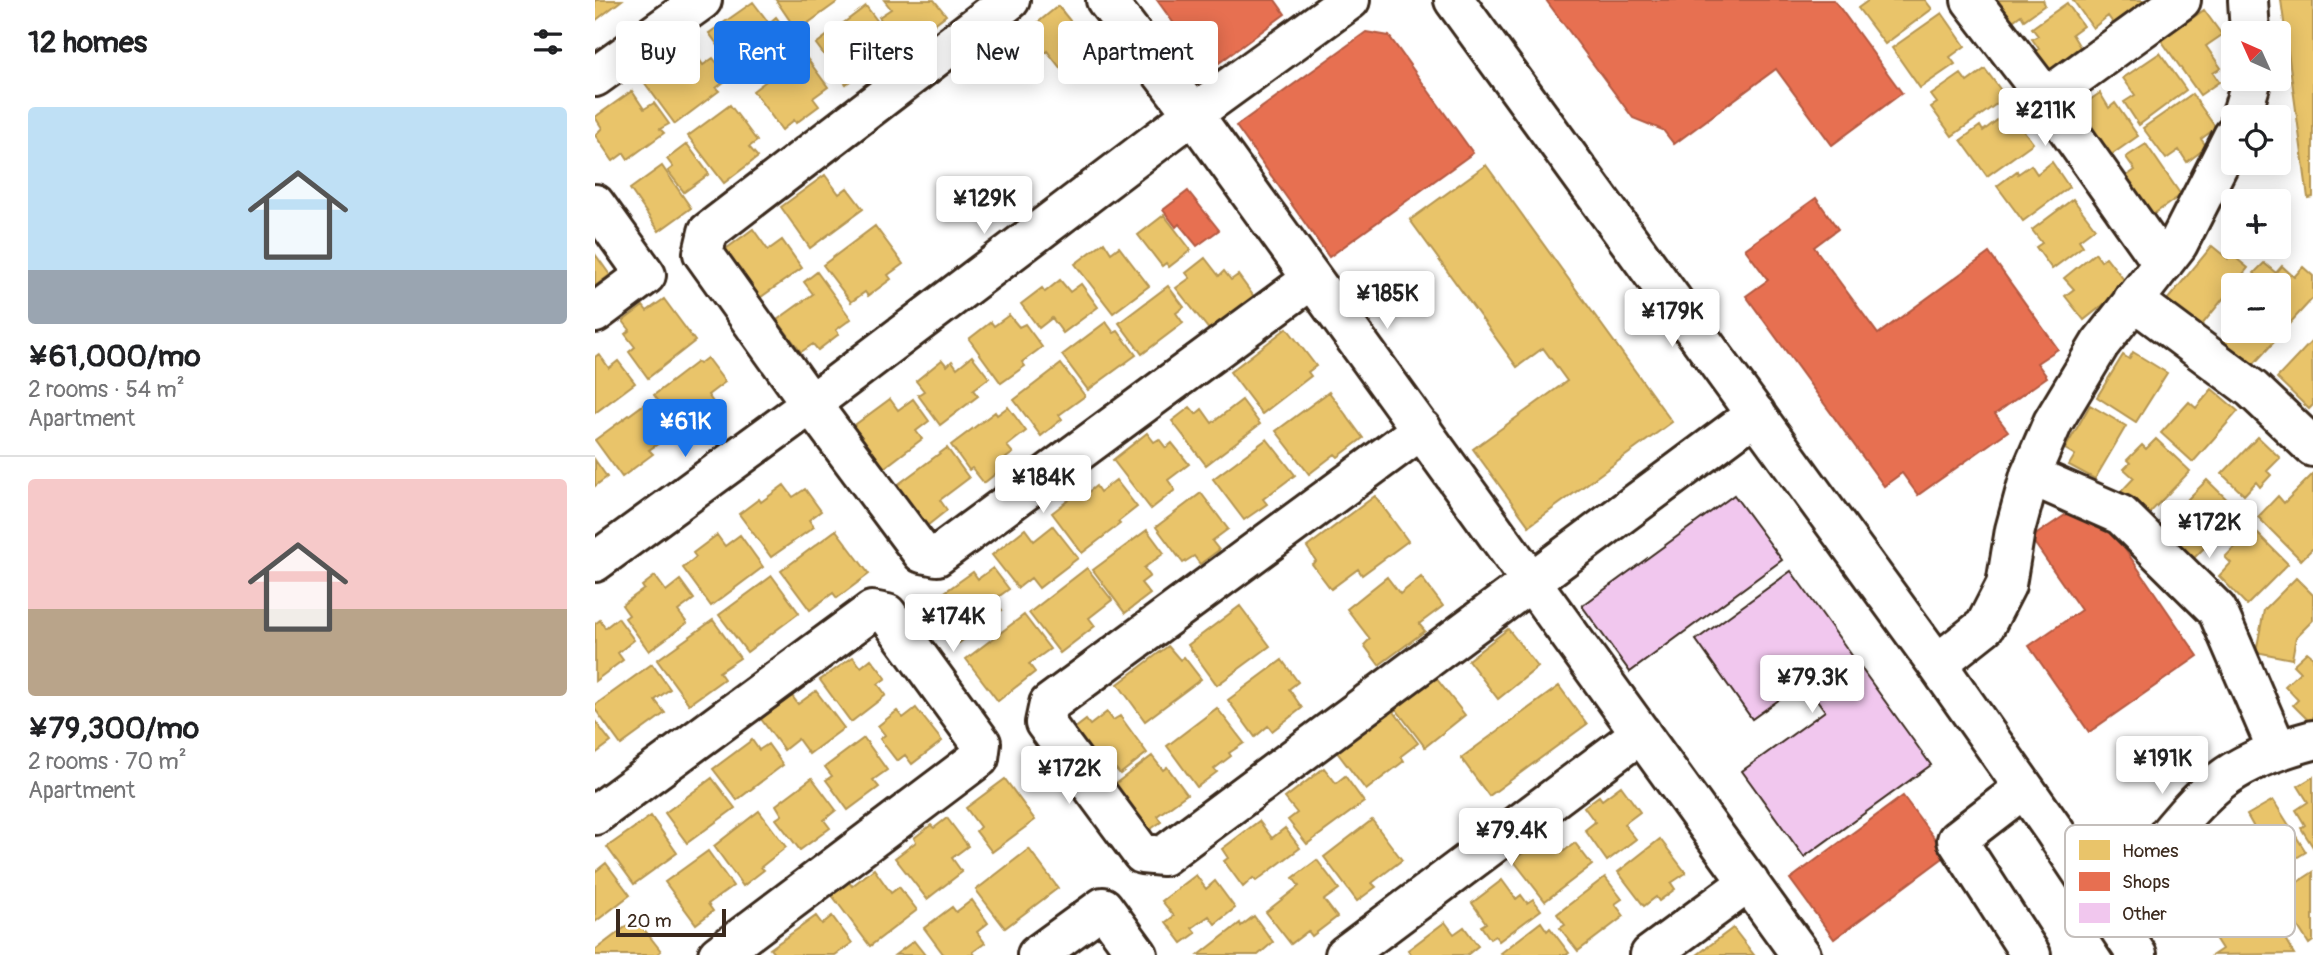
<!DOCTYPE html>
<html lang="en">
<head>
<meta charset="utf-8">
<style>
  :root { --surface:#fff; --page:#f6f6f6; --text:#202124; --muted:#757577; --line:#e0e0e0; --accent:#1a73e8 }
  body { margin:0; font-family:Pangolin,sans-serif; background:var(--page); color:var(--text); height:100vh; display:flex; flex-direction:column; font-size:26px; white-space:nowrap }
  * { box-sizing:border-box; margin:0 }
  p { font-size:23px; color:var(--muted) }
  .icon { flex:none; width:38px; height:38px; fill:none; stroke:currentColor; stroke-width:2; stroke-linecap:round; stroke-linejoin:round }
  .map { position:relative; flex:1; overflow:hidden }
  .drawer { display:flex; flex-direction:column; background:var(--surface); width:595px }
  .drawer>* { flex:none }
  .banner { position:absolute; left:21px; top:21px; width:665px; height:63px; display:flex; gap:14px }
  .needle { width:46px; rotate:315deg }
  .tools { position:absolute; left:1626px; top:21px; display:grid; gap:14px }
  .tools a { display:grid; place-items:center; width:70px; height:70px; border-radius:7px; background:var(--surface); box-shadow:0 4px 18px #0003; font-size:35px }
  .scale { position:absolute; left:21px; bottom:18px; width:110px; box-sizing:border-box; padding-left:7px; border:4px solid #3b2a1e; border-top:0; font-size:19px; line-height:24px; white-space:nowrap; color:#3b2a1e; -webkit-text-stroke:5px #fff; paint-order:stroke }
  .price { position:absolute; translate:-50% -60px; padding:0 16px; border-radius:7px; background:#fff; color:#222; font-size:23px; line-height:46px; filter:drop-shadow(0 2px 4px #0008) }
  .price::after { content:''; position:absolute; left:50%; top:42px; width:21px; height:16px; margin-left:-10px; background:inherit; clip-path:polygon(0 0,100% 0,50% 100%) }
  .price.active { background:var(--accent); color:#fff }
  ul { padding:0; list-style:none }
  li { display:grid; align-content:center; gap:14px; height:371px; padding:0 28px }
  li+li { border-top:2px solid var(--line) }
  li span { display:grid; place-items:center; height:217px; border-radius:7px; color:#555 }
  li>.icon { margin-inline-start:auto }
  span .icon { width:126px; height:126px; fill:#fffc; stroke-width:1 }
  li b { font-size:30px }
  h2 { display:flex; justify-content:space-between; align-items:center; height:84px; padding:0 28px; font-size:30px }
  .pill { padding:0 24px; border-radius:7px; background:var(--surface); box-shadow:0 4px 18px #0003; font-size:24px; line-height:63px }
  .pill.active { background:var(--accent); color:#fff }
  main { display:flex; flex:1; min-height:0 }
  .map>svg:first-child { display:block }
</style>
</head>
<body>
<main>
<section class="drawer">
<h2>12 homes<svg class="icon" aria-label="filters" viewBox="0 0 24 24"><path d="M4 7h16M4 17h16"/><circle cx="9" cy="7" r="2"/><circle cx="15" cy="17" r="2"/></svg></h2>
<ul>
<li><span style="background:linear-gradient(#bfe0f5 75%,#9aa5b1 0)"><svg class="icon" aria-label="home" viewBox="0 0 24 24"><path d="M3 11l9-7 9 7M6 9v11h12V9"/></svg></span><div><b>¥61,000/mo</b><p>2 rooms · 54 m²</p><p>Apartment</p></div></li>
<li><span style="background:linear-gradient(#f6c9c9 60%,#b9a48a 0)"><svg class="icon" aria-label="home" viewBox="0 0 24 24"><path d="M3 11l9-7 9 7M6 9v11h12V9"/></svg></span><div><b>¥79,300/mo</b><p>2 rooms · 70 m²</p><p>Apartment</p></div></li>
</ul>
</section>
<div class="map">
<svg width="1718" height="955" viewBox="0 0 1718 955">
  <rect width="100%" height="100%" fill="#fff"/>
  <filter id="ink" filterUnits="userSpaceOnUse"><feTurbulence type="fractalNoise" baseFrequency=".0143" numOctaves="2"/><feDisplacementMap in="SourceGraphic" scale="14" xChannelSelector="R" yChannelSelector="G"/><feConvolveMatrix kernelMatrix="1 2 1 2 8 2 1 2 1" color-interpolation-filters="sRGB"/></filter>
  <g filter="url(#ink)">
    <!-- homes -->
    <path fill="#e9c46a" stroke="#b59653" stroke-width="2" d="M 0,0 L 27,0 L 0,21 Z
      M 181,0 L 245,0 L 202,31 Z
      M 289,0 L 339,0 L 351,15 L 317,41 L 304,23 L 294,31 L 284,17 L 296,9 Z
      M 1274,0 L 1330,0 L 1337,9 L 1290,44 L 1263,8 Z
      M 1395,0 L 1448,0 L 1450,5 L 1429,20 L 1426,15 L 1412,25 Z
      M 1478,0 L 1551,0 L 1552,2 L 1523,30 L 1513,16 L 1498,28 Z
      M 1686,0 L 1718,0 L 1718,197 L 1713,198 Z
      M 158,2 L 174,23 L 181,17 L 195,36 L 143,73 L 114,33 Z
      M 1472,3 L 1488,26 L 1477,34 L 1485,47 L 1477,53 L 1480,57 L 1450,79 L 1433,55 L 1444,49 L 1437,39 L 1443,36 L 1437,28 Z
      M 271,6 L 296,39 L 275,53 L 281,61 L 251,84 L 221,44 Z
      M 463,6 L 499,50 L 470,74 L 452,51 L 440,60 L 423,39 Z
      M 1609,10 L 1627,35 L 1611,46 L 1626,68 L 1618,73 L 1624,82 L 1605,95 L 1566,40 Z
      M 1347,13 L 1370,46 L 1355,57 L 1360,64 L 1325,88 L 1297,48 Z
      M 96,47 L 108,65 L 118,58 L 134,78 L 121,88 L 124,91 L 80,124 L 49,82 Z
      M 208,53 L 233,87 L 218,98 L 224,106 L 201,123 L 199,120 L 187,130 L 158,91 Z
      M 1565,53 L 1591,90 L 1544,125 L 1529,102 L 1540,95 L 1528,78 Z
      M 1390,69 L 1411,97 L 1357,136 L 1336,107 L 1342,103 L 1336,95 L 1366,74 L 1372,82 Z
      M 37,91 L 49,109 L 59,103 L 74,124 L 65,129 L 69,133 L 33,159 L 29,153 L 18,161 L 0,135 L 7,128 L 0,117 Z
      M 1505,93 L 1514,108 L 1520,103 L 1543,136 L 1506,162 L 1480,124 L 1489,118 L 1483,108 Z
      M 1597,94 L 1621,128 L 1606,139 L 1612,147 L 1592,162 L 1584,150 L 1571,159 L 1548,128 Z
      M 135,105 L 162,141 L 154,147 L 163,157 L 129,183 L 93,136 Z
      M 1414,111 L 1438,143 L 1392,176 L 1366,140 L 1385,126 L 1388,131 Z
      M 92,144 L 114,174 L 89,192 L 73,171 L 78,167 L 72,159 Z
      M 1551,144 L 1586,195 L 1550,220 L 1523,182 L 1540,170 L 1531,157 Z
      M 1457,162 L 1474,187 L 1428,221 L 1402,186 L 1422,171 L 1423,174 L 1436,165 L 1442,174 Z
      M 891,165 L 1077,422 L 934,526 L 878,449 L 972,381 L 948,348 L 922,367 L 815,220 Z
      M 67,166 L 96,208 L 64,231 L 35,189 Z
      M 230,175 L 244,194 L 252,188 L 268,209 L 215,248 L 186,207 Z
      M 1478,199 L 1500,228 L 1484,240 L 1488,246 L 1457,269 L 1441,247 L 1447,243 L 1437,230 Z
      M 569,215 L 596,250 L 574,267 L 571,263 L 567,266 L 543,235 Z
      M 280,226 L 308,264 L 293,275 L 296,279 L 273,296 L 270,292 L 256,302 L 228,265 Z
      M 158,229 L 173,250 L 187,240 L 207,268 L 159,302 L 124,254 Z
      M 509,242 L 516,253 L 524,247 L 554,286 L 518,313 L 480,264 Z
      M 1617,246 L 1633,259 L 1636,254 L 1653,268 L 1606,326 L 1572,300 Z
      M 1500,253 L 1506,261 L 1511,257 L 1533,285 L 1489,320 L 1470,296 L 1479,289 L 1469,278 Z
      M 0,254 L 15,275 L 0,286 Z
      M 610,258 L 624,276 L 629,271 L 636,280 L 643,275 L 660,298 L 616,332 L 581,288 L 595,278 L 591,273 Z
      M 1669,263 L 1681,273 L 1687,266 L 1699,277 L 1708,267 L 1718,276 L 1718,298 L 1694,324 L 1684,315 L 1684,285 L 1654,285 L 1662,276 L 1659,273 Z
      M 222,272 L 256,319 L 241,330 L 244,334 L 223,350 L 218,344 L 206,352 L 182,320 L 218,294 L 209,282 Z
      M 465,280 L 475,292 L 486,284 L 503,307 L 468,333 L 457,318 L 444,328 L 426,304 L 447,288 L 450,292 Z
      M 573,286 L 589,307 L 581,313 L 588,323 L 547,354 L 524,323 Z
      M 69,299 L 100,341 L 53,378 L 34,352 L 40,347 L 30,334 L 35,330 L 28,321 L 48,306 L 52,311 Z
      M 414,315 L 424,327 L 430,324 L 447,347 L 427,362 L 430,366 L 406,383 L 374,339 L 396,322 L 399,326 Z
      M 511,322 L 519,333 L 523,331 L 541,355 L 493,390 L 467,355 Z
      M 1684,322 L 1691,329 L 1656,367 L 1629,342 L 1639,331 L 1684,331 Z
      M 692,328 L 721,366 L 713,372 L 716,376 L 667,414 L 635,372 Z
      M 1717,341 L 1718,405 L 1714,409 L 1682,378 Z
      M 1538,352 L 1572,373 L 1541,422 L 1502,397 L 1528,355 L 1534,359 Z
      M 4,354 L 14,368 L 23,361 L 40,383 L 0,413 L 0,357 Z
      M 377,356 L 394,378 L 378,390 L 383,396 L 345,425 L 323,395 L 329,391 L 321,381 L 347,360 L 352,366 L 357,361 L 362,368 Z
      M 112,358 L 130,382 L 113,395 L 125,412 L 105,427 L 101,422 L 87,432 L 59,395 L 102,362 L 104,364 Z
      M 466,364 L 490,396 L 464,415 L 467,419 L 446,436 L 419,400 Z
      M 1617,389 L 1643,411 L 1598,462 L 1566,433 L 1594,402 L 1601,408 Z
      M 734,392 L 768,438 L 743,457 L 740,454 L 714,474 L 681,431 Z
      M 295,399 L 303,410 L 318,399 L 334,421 L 321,431 L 327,439 L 285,471 L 253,430 Z
      M 647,400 L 665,424 L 611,465 L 577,421 L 595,407 L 601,414 L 607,409 L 617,423 Z
      M 52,402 L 76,435 L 54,450 L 58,454 L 27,477 L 0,440 Z
      M 1495,405 L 1531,426 L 1500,479 L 1474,465 L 1480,455 L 1470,449 Z
      M 413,407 L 431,431 L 412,446 L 418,453 L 411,458 L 414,463 L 389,483 L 377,468 L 374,470 L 356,445 L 400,412 L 402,415 Z
      M 552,433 L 559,442 L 564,439 L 571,448 L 577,443 L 594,464 L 573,480 L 580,490 L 556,509 L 518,460 Z
      M 1663,437 L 1685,458 L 1672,471 L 1676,475 L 1665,487 L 1661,482 L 1649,495 L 1627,474 Z
      M 672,439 L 700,475 L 668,499 L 672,504 L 649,520 L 618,479 Z
      M 1561,439 L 1595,471 L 1546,522 L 1520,498 L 1539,478 L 1529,469 L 1535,463 L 1532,460 L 1547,445 L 1551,449 Z
      M 352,448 L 374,478 L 345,500 L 352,510 L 328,529 L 297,489 Z
      M 0,460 L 12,477 L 0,486 Z
      M 1718,474 L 1718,548 L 1706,560 L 1663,517 L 1683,496 L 1689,503 Z
      M 521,480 L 542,507 L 523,522 L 525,524 L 487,553 L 457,513 L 489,488 L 492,493 L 501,486 L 505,492 Z
      M 1612,480 L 1648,515 L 1625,538 L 1622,535 L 1599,558 L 1580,540 L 1591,528 L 1585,522 L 1591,516 L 1583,509 Z
      M 189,485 L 198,497 L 210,489 L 226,511 L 214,520 L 219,527 L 176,557 L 144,514 L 164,499 L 166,502 Z
      M 606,493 L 633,529 L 617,541 L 624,550 L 605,564 L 599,556 L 588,563 L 561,527 Z
      M 780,496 L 813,541 L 767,575 L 763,569 L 736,589 L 717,564 L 721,561 L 712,547 Z
      M 458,526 L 483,558 L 444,588 L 436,578 L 423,588 L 397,555 L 430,529 L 439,541 Z
      M 1658,529 L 1693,564 L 1652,605 L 1624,576 L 1636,563 L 1630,557 Z
      M 241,530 L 274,574 L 242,598 L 238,593 L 215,610 L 186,571 Z
      M 552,530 L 569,553 L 549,568 L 555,576 L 546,583 L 555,594 L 530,613 L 498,570 Z
      M 122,535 L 130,546 L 145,535 L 168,567 L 116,606 L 88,568 L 101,557 L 98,553 Z
      M 398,568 L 414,589 L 399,600 L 407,610 L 364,643 L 338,609 L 350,599 L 347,594 L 378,572 L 383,579 Z
      M 492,568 L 517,600 L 494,618 L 500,626 L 465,653 L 434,613 Z
      M 60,576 L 71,591 L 85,580 L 99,599 L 83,611 L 92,623 L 54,651 L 30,618 L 34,615 L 27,605 L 49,589 L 47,586 Z
      M 177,576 L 204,613 L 152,652 L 124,615 Z
      M 792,577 L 805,594 L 826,577 L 848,606 L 824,624 L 830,631 L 784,665 L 769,645 L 775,639 L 752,609 Z
      M 1701,578 L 1718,595 L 1718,620 L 1701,637 L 1697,659 L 1661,652 L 1669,610 Z
      M 645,606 L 675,646 L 622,685 L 593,645 Z
      M 429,615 L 455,649 L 434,664 L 440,672 L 403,701 L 371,659 Z
      M 23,618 L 39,640 L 23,653 L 28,660 L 0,681 L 0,624 L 5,620 L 10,628 Z
      M 118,620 L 145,658 L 124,672 L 129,679 L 94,704 L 62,660 Z
      M 913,629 L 943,667 L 903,699 L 873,660 Z
      M 573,646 L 585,660 L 589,657 L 606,679 L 550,721 L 523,684 Z
      M 1712,652 L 1718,657 L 1718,725 L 1698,705 L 1703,700 L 1690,686 L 1705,672 L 1698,665 Z
      M 258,657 L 266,667 L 276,659 L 291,678 L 283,684 L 291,695 L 256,722 L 225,680 Z
      M 687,660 L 703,682 L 694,689 L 707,708 L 677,731 L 673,726 L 660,737 L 633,700 Z
      M 57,664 L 75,689 L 60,700 L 70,713 L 26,745 L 0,709 L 0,705 Z
      M 837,673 L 870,715 L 830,747 L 801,709 L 812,700 L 808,695 Z
      M 964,686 L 992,724 L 894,796 L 866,758 Z
      M 221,691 L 249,728 L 214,754 L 203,739 L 189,750 L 166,719 L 197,696 L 203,704 Z
      M 321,708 L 347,741 L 317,764 L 310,755 L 302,761 L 285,739 L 290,735 L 283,726 L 302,711 L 308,718 Z
      M 622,708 L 649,743 L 634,753 L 636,756 L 619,769 L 622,772 L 602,787 L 572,746 Z
      M 796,708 L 823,743 L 806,756 L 809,761 L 771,790 L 741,751 Z
      M 512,712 L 518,720 L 525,716 L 552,753 L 525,774 L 521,769 L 504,782 L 470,736 L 491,720 L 495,725 Z
      M 0,721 L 16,742 L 0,754 Z
      M 269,738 L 292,770 L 278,780 L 284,787 L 253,810 L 231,780 L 237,776 L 230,767 Z
      M 157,740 L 164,750 L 173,744 L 188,765 L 142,800 L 118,769 Z
      M 557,756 L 568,770 L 572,767 L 592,794 L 562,816 L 566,822 L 550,833 L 516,787 Z
      M 729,768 L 741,783 L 750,776 L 769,802 L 712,844 L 693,820 L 702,813 L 690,798 Z
      M 1718,777 L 1718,847 L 1706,828 L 1710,825 L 1701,810 L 1713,802 L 1703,786 Z
      M 117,778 L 140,808 L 92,843 L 70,813 Z
      M 217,778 L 241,810 L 229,820 L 235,828 L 205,850 L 181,819 L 187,815 L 181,805 Z
      M 410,779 L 440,820 L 397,852 L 381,831 L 385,827 L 371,808 Z
      M 1026,786 L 1045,812 L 1029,824 L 1041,839 L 1012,861 L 990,830 L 1000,822 L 989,807 L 1004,796 L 1007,800 Z
      M 1678,800 L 1711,852 L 1670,877 L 1647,839 L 1661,831 L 1652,815 Z
      M 164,811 L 191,847 L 166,867 L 169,870 L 148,886 L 119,846 Z
      M 56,816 L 82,853 L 39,884 L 12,847 Z
      M 352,818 L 373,846 L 357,858 L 367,872 L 332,899 L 300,858 L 321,842 L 319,838 L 336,825 L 339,828 Z
      M 777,820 L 807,860 L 777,883 L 781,887 L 762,901 L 729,857 Z
      M 664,821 L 677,838 L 690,828 L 705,848 L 661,881 L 658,878 L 648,887 L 629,861 L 633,858 L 627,849 Z
      M 951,828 L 969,851 L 980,843 L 997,865 L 950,901 L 918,860 L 932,850 L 929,845 Z
      M 1065,839 L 1091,873 L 1076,883 L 1080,889 L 1064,901 L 1061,897 L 1049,906 L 1023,872 Z
      M 434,849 L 463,888 L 410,928 L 381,890 Z
      M 113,851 L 138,886 L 113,904 L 118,911 L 101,924 L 70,882 Z
      M 722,860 L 744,889 L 729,900 L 742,917 L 717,936 L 713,931 L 696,944 L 671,912 L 704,886 L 698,878 Z
      M 11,863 L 35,895 L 0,922 L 0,872 Z
      M 279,869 L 296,893 L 304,887 L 322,910 L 275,946 L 236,894 L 253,881 L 257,886 Z
      M 1718,872 L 1718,941 L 1714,944 L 1683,895 Z
      M 601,875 L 611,889 L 620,881 L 640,908 L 620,924 L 614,916 L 597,928 L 601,933 L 587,943 L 571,922 L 579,916 L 567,901 Z
      M 1010,877 L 1027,899 L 1020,904 L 1029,916 L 983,951 L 965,928 L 970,925 L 962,914 Z
      M 907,880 L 921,899 L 926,895 L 932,903 L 938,899 L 946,910 L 904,941 L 900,936 L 895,939 L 886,926 L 891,923 L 877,903 Z
      M 377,900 L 393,923 L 382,932 L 390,943 L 378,952 L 380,955 L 349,955 L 329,928 L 357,907 L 361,912 Z
      M 1667,900 L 1699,954 L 1618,955 L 1627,949 L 1620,938 L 1635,929 L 1631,922 Z
      M 221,916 L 227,924 L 237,916 L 257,943 L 240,955 L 180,955 L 175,949 Z
      M 659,916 L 678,942 L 663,955 L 604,955 L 645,923 L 646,926 Z
      M 41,919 L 66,951 L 61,955 L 0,955 L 0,950 Z
      M 850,922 L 859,934 L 869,927 L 883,946 L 872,955 L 817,955 L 813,950 Z
      M 946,922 L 952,931 L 955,928 L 974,953 L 971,955 L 908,955 L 906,953 Z
      M 1138,928 L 1159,955 L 1102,955 Z
      M 319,941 L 330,955 L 300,955 Z"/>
    <!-- shops -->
    <path fill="#e76f51" stroke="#b35a42" stroke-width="2" d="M 562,0 L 680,0 L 690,14 L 613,71 Z
      M 951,0 L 1239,0 L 1307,93 L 1237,145 L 1181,69 L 1079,144 L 1068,130 L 1038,118 Z
      M 771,32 L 794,36 L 878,153 L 734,257 L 641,126 Z
      M 593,191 L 624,230 L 602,246 L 584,224 L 581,227 L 568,210 Z
      M 1221,198 L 1243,229 L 1219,247 L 1283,334 L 1394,253 L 1463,349 L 1442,363 L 1452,377 L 1400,414 L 1413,431 L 1323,495 L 1307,473 L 1289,486 L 1151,296 L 1173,280 L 1150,249 Z
      M 1473,513 L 1516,529 L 1603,656 L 1494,732 L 1434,646 L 1486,610 L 1436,538 Z
      M 1308,796 L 1352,855 L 1239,939 L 1195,879 Z"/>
    <!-- building -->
    <path fill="#f1c7ee" stroke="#3b2a1e" stroke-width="2" d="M 1690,200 L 1694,229 L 1684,231 L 1683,201 Z
      M 1139,495 L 1187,560 L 1035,672 L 987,606 Z
      M 1196,571 L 1336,765 L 1209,857 L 1147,771 L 1230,711 L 1209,682 L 1157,719 L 1101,640 Z"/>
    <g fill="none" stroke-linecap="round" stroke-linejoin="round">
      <!-- minor casing -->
      <g stroke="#3b2a1e" stroke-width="44">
        <path id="minor" d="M 415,0 L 113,232 L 108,253 L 216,404 L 327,553 L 342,556 L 717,279
          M 511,0 L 598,114 L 1206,955
          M 859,0 L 1342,664 L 1458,829 L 1542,955
          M 1376,0 L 1451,98 L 1568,264
          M 1653,0 L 1655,33
          M 0,77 L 107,0
          M 1451,98 L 1586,0
          M 1646,117 L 1657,79
          M 0,204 L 51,275 L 0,313
          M 1538,300 L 1657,389 L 1718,447
          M 827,429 L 454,704 L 450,723 L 547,854 L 568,856 L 1161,414
          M 1435,475 L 1526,515 L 1622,610 L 1682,749
          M 0,562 L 216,404 L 598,114 L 755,0
          M 1342,664 L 1390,626 L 1411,585 L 1420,530 L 1435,475 L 1458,422 L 1505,344 L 1583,244 L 1638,136
          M 1429,788 L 1362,840 L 1436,955
          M 0,815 L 277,611 L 292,614 L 386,743 L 384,758 L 123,955
          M 1515,913 C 1549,868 1581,817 1625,781 C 1650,761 1688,748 1718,740
          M 442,955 L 508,907 L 543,955
          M 750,955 L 1046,733
          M 1055,955 L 1154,882"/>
      </g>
      <!-- minor -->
      <use href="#minor" stroke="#fff" stroke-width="38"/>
    </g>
  </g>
  <!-- legend -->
  <rect x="1470" y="825" width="230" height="112" rx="10" fill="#fff" stroke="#c4bfbc" stroke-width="2"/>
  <rect x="1484" y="840" width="31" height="20" fill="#e9c46a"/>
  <rect x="1484" y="872" width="31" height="19" fill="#e76f51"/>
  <rect x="1484" y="903" width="31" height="20" fill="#f1c7ee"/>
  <g font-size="19" fill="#3b2a1e">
    <text x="1527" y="857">Homes</text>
    <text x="1527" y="888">Shops</text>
    <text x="1527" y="920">Other</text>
  </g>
</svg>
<div class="tools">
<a><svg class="needle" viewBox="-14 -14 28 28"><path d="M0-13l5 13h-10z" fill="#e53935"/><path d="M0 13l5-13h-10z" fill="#757577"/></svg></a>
<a><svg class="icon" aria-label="locate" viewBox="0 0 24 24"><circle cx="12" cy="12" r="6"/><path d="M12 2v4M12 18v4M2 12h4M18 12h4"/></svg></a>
<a>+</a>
<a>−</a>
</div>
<div class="scale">20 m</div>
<b class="price" style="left:1450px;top:148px">¥211K</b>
<b class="price" style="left:389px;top:236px">¥129K</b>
<b class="price" style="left:792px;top:331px">¥185K</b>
<b class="price" style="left:1077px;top:349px">¥179K</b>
<b class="price active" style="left:90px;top:459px">¥61K</b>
<b class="price" style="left:448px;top:515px">¥184K</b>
<b class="price" style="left:1614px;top:560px">¥172K</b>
<b class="price" style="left:358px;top:654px">¥174K</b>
<b class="price" style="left:1217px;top:715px">¥79.3K</b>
<b class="price" style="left:1567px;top:796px">¥191K</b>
<b class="price" style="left:474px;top:806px">¥172K</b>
<b class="price" style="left:916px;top:868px">¥79.4K</b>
<div class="banner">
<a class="pill">Buy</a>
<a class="pill active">Rent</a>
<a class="pill">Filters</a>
<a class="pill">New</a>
<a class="pill">Apartment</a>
</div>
</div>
</main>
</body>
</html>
